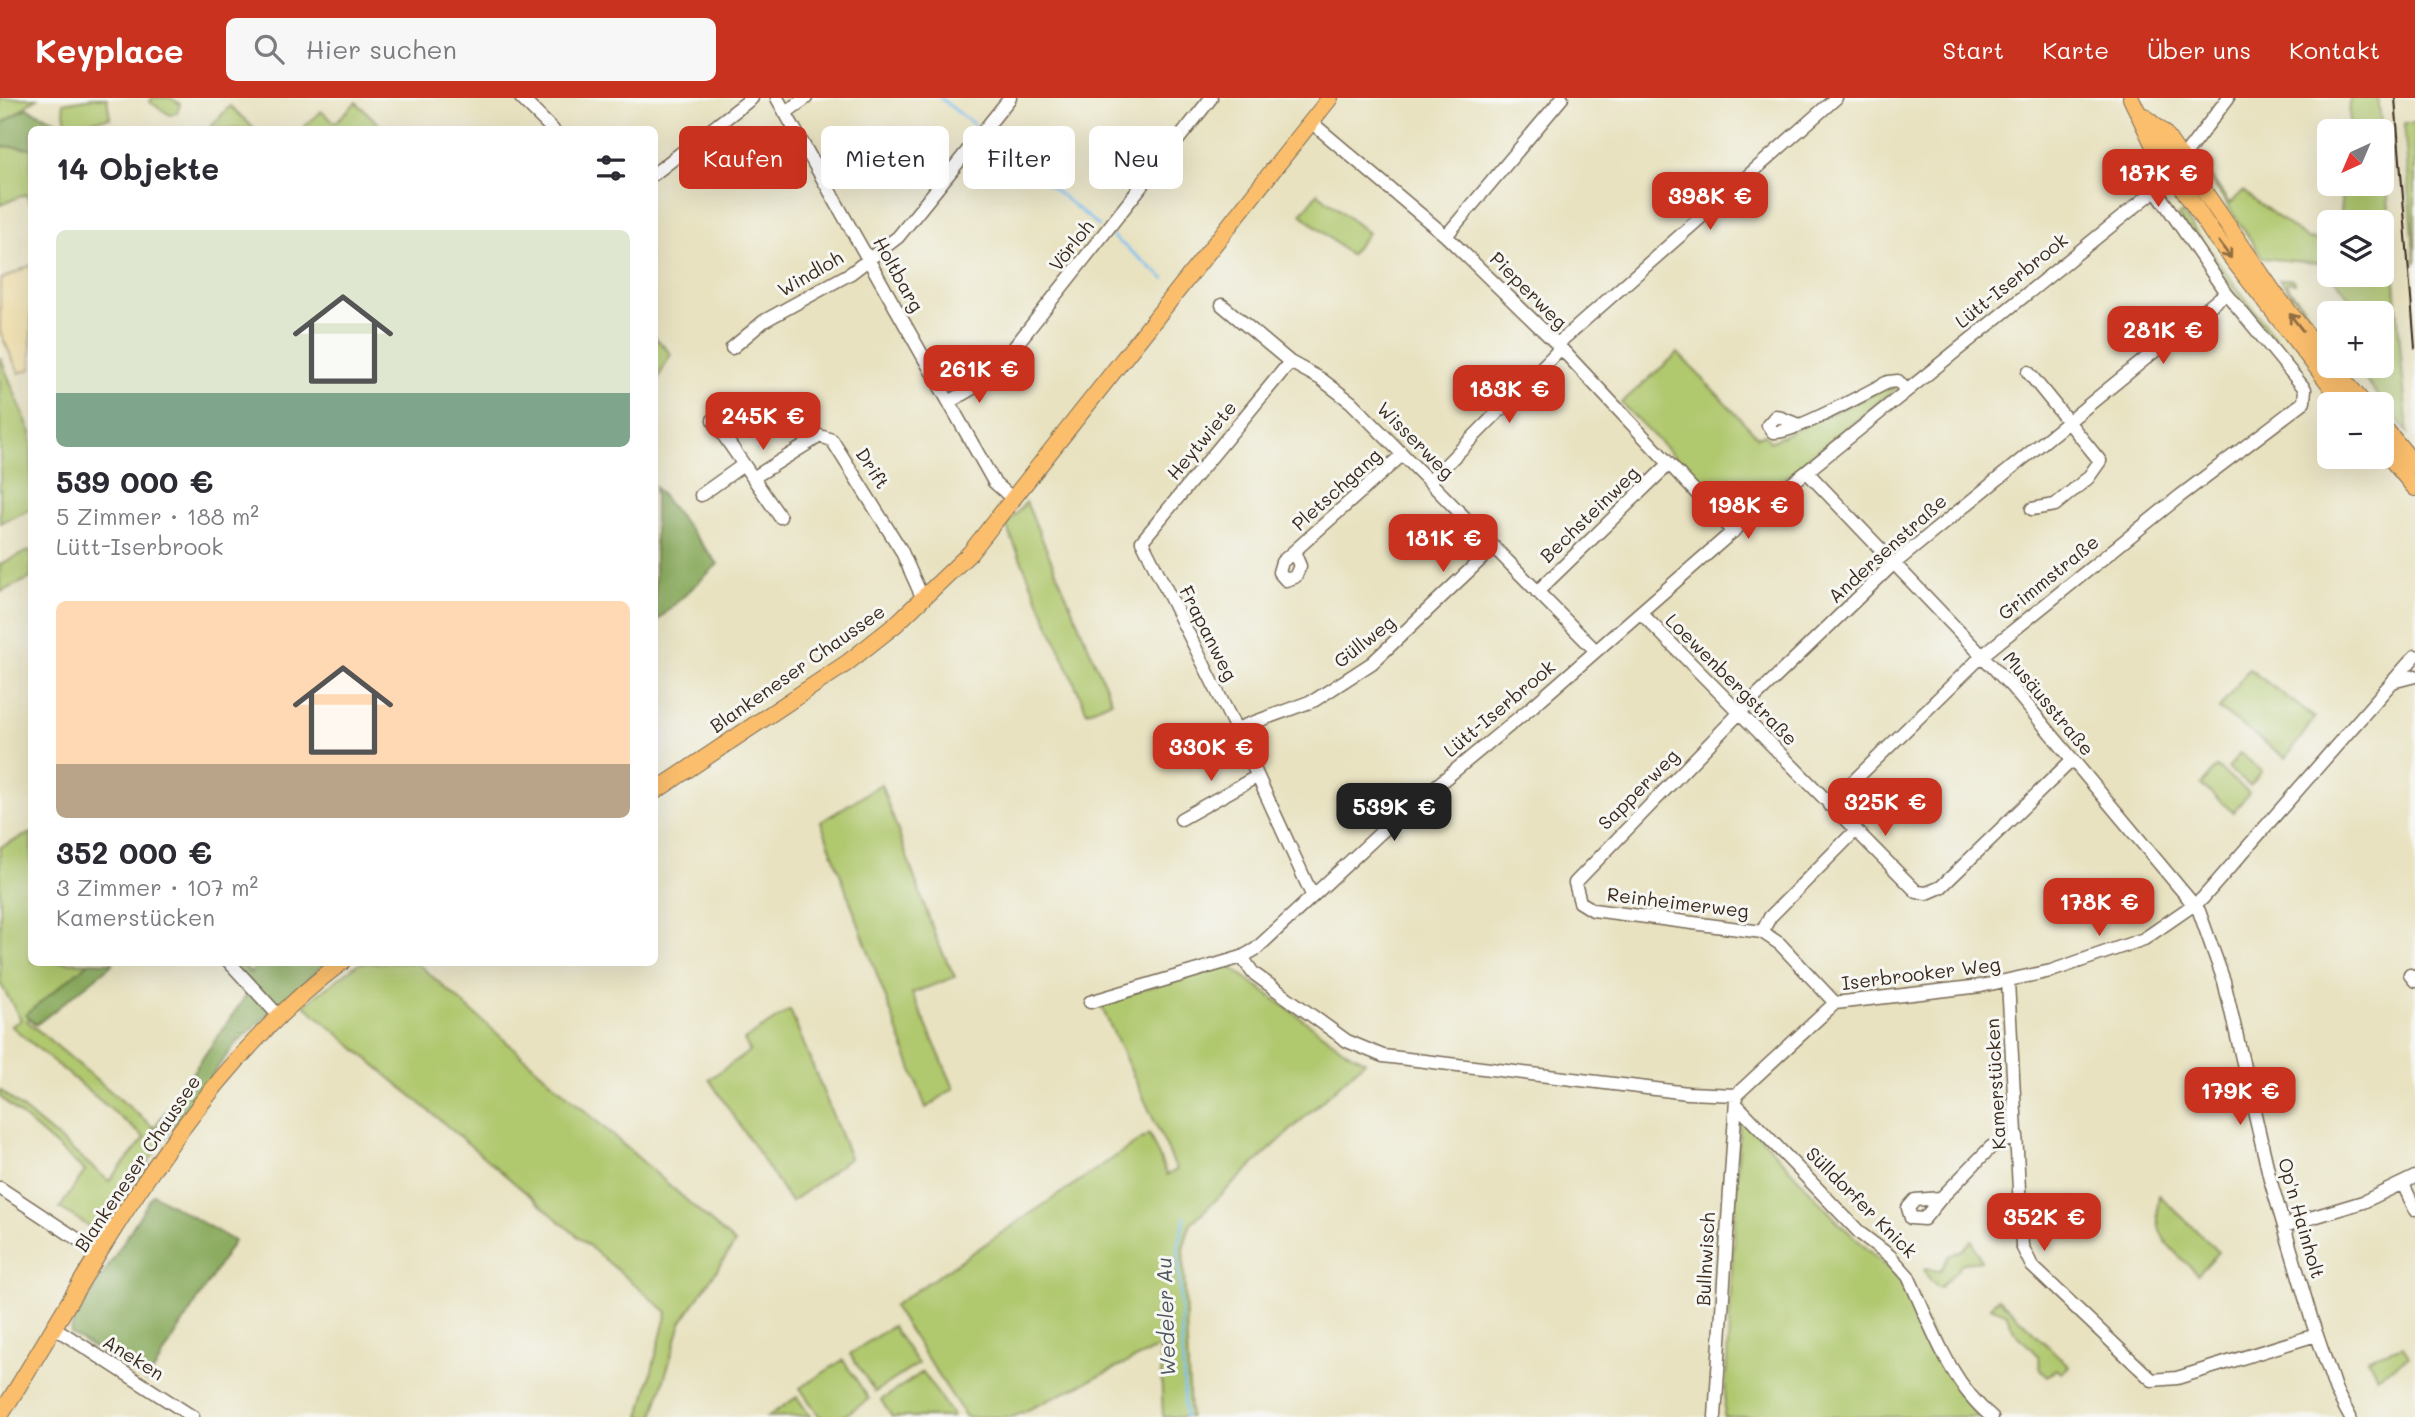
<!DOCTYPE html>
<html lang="de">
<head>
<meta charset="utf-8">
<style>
  :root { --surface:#fff; --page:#f7f7f7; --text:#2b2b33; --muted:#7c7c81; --accent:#c8321e }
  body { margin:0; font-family:Mali,sans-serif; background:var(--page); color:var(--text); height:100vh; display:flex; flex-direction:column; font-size:26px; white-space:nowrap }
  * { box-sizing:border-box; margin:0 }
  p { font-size:23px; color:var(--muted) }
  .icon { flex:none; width:38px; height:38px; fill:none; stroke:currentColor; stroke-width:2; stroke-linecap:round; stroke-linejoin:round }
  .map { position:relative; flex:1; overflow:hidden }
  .drawer { position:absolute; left:28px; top:28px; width:630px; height:840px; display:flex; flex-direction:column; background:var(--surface); border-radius:10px; box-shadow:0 7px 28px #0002 }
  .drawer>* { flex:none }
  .guide { position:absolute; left:679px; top:28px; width:665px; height:63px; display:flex; gap:14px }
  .needle { width:46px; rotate:224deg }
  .controls { position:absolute; left:2317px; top:21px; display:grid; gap:14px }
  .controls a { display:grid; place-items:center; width:77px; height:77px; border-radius:10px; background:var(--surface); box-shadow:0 7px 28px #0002; font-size:35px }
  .price { position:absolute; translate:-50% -60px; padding:0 16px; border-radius:14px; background:var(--accent); color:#fff; font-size:23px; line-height:46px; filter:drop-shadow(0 2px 4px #0008) }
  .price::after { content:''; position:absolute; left:50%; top:42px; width:21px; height:16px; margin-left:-10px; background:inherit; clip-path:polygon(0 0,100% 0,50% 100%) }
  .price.current { background:#222; color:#fff }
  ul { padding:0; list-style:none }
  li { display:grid; align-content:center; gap:14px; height:371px; padding:0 28px }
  li span { display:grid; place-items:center; height:217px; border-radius:10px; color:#555 }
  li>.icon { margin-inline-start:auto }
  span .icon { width:126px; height:126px; fill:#fffc; stroke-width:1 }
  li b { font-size:30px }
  h2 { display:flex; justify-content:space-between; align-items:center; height:84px; padding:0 28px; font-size:30px }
  .chip { padding:0 24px; border-radius:10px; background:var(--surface); box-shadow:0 7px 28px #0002; font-size:24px; line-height:63px }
  .chip.current { background:var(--accent); color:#fff }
  header { display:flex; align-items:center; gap:42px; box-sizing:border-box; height:98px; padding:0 35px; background:var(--accent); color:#fff }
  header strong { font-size:33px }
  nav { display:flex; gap:38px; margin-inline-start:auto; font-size:24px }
  .search { width:490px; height:63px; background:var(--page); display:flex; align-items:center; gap:18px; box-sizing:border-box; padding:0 24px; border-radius:10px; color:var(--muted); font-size:26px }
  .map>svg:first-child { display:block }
</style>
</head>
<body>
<header>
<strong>Keyplace</strong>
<div class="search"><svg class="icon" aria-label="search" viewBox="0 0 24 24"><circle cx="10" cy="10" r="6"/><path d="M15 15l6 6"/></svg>Hier suchen</div>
<nav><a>Start</a><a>Karte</a><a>Über uns</a><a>Kontakt</a></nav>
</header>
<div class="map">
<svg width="2415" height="1319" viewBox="0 0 2415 1319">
  <rect width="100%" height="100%" fill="#f6f6f2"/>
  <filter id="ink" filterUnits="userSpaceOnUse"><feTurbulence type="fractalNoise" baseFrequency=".0143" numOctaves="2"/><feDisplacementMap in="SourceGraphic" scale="14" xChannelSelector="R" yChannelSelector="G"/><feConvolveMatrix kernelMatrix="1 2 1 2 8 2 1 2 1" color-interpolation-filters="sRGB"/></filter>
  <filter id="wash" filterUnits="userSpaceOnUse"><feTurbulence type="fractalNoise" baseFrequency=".00686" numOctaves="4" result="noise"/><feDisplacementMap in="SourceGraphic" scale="28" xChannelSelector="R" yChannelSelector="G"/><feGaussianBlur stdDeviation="1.57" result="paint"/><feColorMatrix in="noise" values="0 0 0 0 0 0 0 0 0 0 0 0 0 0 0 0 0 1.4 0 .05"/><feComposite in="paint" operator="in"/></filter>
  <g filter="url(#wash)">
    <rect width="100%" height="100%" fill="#e8e2c0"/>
    <!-- green -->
    <path fill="#b0c86e" stroke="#767946" stroke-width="2" d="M 0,0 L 37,0 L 0,27 Z
      M 93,0 L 107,0 L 110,20 L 66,27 L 63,5 Z
      M 152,0 L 171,0 L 180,6 L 177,15 L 170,17 L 150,4 Z
      M 2350,0 L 2378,0 L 2382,33 L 2349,33 Z
      M 356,4 L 384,31 L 302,31 L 321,13 L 335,25 Z
      M 230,8 L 255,31 L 209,31 Z
      M 2404,25 L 2415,25 L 2415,166 Z
      M 2382,34 C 2392,133 2398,235 2408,335 L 2354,268 L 2382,268 L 2382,215 L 2362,215 L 2332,177 L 2382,177 L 2382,124 L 2339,124 L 2343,86 L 2382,86 Z
      M 0,48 L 31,50 L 31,108 L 26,96 L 0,107 Z
      M 2206,58 L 2214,67 L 2210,77 L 2230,106 L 2243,93 L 2307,141 L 2329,142 L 2329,172 L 2325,166 L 2263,160 L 2208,78 Z
      M 1318,95 L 1368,135 L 1350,157 L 1301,116 Z
      M 2182,115 L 2277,243 L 2274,245 L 2178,118 Z
      M 2279,181 L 2293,181 L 2295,185 L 2287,184 L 2287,187 L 2329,243 Z
      M 655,239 L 671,256 L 655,286 Z
      M 1678,255 L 1758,339 L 1765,336 L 1770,344 L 1889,289 L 1896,290 L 1741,416 L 1732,417 L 1621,305 Z
      M 0,259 L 31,335 L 31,411 L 0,425 Z
      M 1026,404 L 1112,603 L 1087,614 L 1006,427 Z
      M 31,452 L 31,480 L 0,494 L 0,466 Z
      M 2249,571 L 2315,620 L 2286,660 L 2219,611 Z
      M 2240,655 L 2262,673 L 2250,688 L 2228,670 Z
      M 2217,669 L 2249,695 L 2233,714 L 2201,687 Z
      M 881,686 L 938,845 L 955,879 L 912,895 L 954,990 L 926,1010 L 821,724 Z
      M 31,735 L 32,864 L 99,865 L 27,923 L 165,1039 L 107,1126 L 90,1129 L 60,1110 L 85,1073 L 0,999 L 0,992 L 109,1083 L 145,1040 L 11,928 L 21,922 L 0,885 L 0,749 Z
      M 359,865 L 417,865 L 735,1145 L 681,1225 L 653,1319 L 640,1319 L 667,1214 L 304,907 Z
      M 1228,867 L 1346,953 L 1365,963 L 1191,1125 L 1183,1150 L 1190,1319 L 1163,1319 L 1160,1249 L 1013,1319 L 966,1319 L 893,1208 L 1149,1036 L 1167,1077 L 1177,1072 L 1102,910 L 1105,902 Z
      M 790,912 L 850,1060 L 791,1104 L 709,981 L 750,953 L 744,942 Z
      M 1740,1024 L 1749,1026 L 1840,1126 L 1896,1177 L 1927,1228 L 1955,1290 L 1978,1319 L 1724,1319 Z
      M 2159,1097 L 2219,1154 L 2198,1176 C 2169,1148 2152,1140 2159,1097 Z
      M 1972,1142 L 1981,1163 L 1963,1165 C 1955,1175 1948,1181 1940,1190 L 1929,1182 L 1924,1171 L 1940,1173 L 1949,1158 L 1962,1152 Z
      M 1998,1200 L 2069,1268 L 2062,1275 L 2056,1271 L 2047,1279 L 2040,1272 L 2039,1259 L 2014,1233 L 2006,1215 L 1990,1209 Z
      M 892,1228 L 918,1266 L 875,1294 L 850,1256 Z
      M 2403,1248 L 2409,1259 L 2377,1279 L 2368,1260 Z
      M 843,1262 L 869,1301 L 842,1319 L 820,1319 L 800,1290 Z
      M 923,1274 L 953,1319 L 892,1319 L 881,1302 Z
      M 797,1299 L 810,1318 L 767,1319 Z"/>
    <!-- forest -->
    <path fill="#8cac61" stroke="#646b40" stroke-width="2" d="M 26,10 L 75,31 L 32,32 L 31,50 L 0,48 L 0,27 Z
      M 655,389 L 718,466 L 655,525 Z
      M 90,864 L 114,865 L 36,927 L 26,916 Z
      M 217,865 L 242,865 L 250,875 L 261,865 L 326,865 L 237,944 L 165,1039 L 154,1030 L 247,896 Z
      M 153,1096 L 234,1143 L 147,1283 L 71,1236 L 72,1227 Z"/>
    <!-- sand -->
    <path fill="#eeda9e" stroke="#94825e" stroke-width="2" d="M 31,167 L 31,271 L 19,275 L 0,234 L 0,182 Z"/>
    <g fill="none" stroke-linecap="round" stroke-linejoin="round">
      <!-- stream -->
      <path stroke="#7cbff2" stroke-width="2.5" d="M 940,0 L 977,29
        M 988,38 L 1099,128
        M 1112,138 L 1165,181
        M 1185,1319 L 1178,1151 L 1185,1119"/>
    </g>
  </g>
  <g filter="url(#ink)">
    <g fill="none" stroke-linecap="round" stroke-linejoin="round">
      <!-- minor casing -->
      <g stroke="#786a57" stroke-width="15">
        <path id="minor" d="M 521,0 L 553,32
          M 777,0 L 994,384 L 1014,402
          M 785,15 L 806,0
          M 1311,24 L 1446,138 L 1555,244 L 1733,434
          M 654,76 L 752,0
          M 1446,138 L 1562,0
          M 1222,207 L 1290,264 L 1321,281 L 1351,304 L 1596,553
          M 732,250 L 764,223 L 851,175 L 898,139 L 1010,0
          M 1290,264 L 1142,443 L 1236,631 L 1312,797
          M 2028,274 L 2100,363 L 2088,380 L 2055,407 L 2032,411
          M 949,304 L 990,280 L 1211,0
          M 738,305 L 713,322 L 780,419
          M 1799,327 L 1776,318 L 1768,327 L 1773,334 C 1791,337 1867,294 1888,284 L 1898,283 L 1906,292
          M 1807,374 L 2011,588 L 2199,813 L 2224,883 L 2270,1081 L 2312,1223 L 2336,1293 L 2350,1319
          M 753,380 L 820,338 L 832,342 L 901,452 L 923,501
          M 1430,383 L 1556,255 L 1562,242 L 1836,0
          M 701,397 L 743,367
          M 1294,454 L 1300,468 L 1295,479 L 1286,482 L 1279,474 L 1282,464 L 1402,357
          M 1537,494 L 1669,366
          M 1641,515 L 1917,794 L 1927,795 L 1941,789 L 2072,662
          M 2392,584 L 2415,578
          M 1236,631 L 1315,602 L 1372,565 L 1494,449
          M 1829,707 L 1983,557 L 2180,398 L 2304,304 L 2305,291 L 2226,195 L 2156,92
          M 1181,721 L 1256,679
          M 1762,834 L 1770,819 L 1855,733
          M 1242,859 L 1253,875 L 1347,943 L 1383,958 L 1688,995 L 1736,997 L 1835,905 L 1981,888 L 2051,873 L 2144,841 L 2202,801 L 2415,558
          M 229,864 L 278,917
          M 2410,877 L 2415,883
          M 2008,883 L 2022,1148 L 2032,1168 L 2152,1282 L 2177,1280 L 2316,1237
          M 1090,904 L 1242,859 L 1256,851 L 1389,727 L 1533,608 L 1738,429 L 2163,86 L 2228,0
          M 1835,905 L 1780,846 L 1762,834 L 1593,812 L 1580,804 L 1575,785 L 1749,605 L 1890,469 L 2226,195
          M 1736,1006 L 1861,1136 L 1890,1158 L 1908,1178 C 1931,1227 1949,1284 1992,1319
          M 2403,1086 L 2415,1111
          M 0,1090 L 100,1156
          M 1941,1100 L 1991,1049 L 2017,1038
          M 1941,1100 L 1924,1121 L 1911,1120 L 1908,1110 L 1915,1102 Z
          M 2284,1128 L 2363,1104 L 2415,1079
          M 55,1230 L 193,1319
          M 1715,1319 L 1736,1002"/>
      </g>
      <!-- major casing -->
      <g stroke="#786a57" stroke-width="18">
        <path id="major" d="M 2131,0 L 2152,44 L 2213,136 L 2345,306
          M 2142,17 L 2164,35 L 2275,196 L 2329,265
          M 2332,268 L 2364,306
          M 2382,327 L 2415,367
          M 2382,350 L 2415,390
          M 654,694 L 847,565 L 895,527 L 970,455 L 1330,0
          M 0,1318 C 99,1159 190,978 342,864"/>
      </g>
      <!-- minor -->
      <use href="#minor" stroke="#fff" stroke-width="12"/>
      <!-- major -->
      <use href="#major" stroke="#fabe6d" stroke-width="16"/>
      <!-- tram -->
      <path stroke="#3b2a1e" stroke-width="2" d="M 2395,0 L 2415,250"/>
    </g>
    <!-- one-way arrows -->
    <defs><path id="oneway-shaft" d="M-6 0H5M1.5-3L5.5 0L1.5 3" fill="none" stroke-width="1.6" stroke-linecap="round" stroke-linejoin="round" transform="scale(1.75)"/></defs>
    <g stroke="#916d42">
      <use href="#oneway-shaft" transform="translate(2225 152) rotate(54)"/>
      <use href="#oneway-shaft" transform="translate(2296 224) rotate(-128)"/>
    </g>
  </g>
  <g text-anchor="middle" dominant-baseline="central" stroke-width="6" stroke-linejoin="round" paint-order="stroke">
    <!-- street labels -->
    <g font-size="19" fill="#3b2a1e" stroke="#f6f6f2">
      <text transform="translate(1071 147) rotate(-52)">Vörloh</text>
      <text transform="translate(810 175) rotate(-30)">Windloh</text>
      <text transform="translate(899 176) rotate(61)">Holtbarg</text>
      <text transform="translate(2011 182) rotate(-39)">Lütt-Iserbrook</text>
      <text transform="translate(1529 192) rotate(45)">Pieperweg</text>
      <text transform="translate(1201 342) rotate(-50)">Heytwiete</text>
      <text transform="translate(1416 342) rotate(45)">Wisserweg</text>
      <text transform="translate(873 370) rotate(57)">Drift</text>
      <text transform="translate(1336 391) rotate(-42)">Pletschgang</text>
      <text transform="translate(1589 416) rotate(-44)">Bechsteinweg</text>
      <text transform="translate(1887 450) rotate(-42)">Andersenstraße</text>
      <text transform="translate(2048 479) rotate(-39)">Grimmstraße</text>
      <text transform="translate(1209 535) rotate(63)">Frapanweg</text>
      <text transform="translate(1364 543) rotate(-38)">Güllweg</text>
      <text transform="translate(797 570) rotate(-35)">Blankeneser Chaussee</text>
      <text transform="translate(1732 581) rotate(45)">Loewenbergstraße</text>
      <text transform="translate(2049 605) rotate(50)">Musäusstraße</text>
      <text transform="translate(1499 610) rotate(-40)">Lütt-Iserbrook</text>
      <text transform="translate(1638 691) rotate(-45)">Sapperweg</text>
      <text transform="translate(1678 804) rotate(7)">Reinheimerweg</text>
      <text transform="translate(1921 875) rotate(-7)">Iserbrooker Weg</text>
      <text transform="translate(1995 986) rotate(-93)">Kamerstücken</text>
      <text transform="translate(137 1065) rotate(-56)">Blankeneser Chaussee</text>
      <text transform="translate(1862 1104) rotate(45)">Sülldorfer Knick</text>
      <text transform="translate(2302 1120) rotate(74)">Op'n Hainholt</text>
      <text transform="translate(1705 1161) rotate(-87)">Bullnwisch</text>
      <text transform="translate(134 1259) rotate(32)">Aneken</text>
    </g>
    <!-- water labels -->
    <g font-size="21" font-style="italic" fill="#4e575e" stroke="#f6f6f2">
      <text transform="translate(1165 1219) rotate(-92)">Wedeler Au</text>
    </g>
  </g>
</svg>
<div class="controls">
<a><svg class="needle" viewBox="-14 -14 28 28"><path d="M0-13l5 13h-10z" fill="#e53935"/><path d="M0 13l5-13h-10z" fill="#7c7c81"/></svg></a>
<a><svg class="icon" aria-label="layers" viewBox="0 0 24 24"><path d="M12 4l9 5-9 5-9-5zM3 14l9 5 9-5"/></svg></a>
<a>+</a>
<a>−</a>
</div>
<b class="price" style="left:2158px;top:111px">187K €</b>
<b class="price" style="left:1710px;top:134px">398K €</b>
<b class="price" style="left:2163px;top:268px">281K €</b>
<b class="price" style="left:979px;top:307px">261K €</b>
<b class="price" style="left:1509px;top:327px">183K €</b>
<b class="price" style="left:763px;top:354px">245K €</b>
<b class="price" style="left:1748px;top:443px">198K €</b>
<b class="price" style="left:1443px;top:476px">181K €</b>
<b class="price" style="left:1211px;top:685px">330K €</b>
<b class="price" style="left:1885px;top:740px">325K €</b>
<b class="price current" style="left:1394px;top:745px">539K €</b>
<b class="price" style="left:2099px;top:840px">178K €</b>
<b class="price" style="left:2240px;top:1029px">179K €</b>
<b class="price" style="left:2044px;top:1155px">352K €</b>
<div class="guide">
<a class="chip current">Kaufen</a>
<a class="chip">Mieten</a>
<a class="chip">Filter</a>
<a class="chip">Neu</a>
</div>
<section class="drawer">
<h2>14 Objekte<svg class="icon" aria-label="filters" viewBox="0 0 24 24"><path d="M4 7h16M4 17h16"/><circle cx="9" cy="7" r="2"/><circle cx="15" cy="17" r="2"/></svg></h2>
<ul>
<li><span style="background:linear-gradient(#dfe7d0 75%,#7fa58c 0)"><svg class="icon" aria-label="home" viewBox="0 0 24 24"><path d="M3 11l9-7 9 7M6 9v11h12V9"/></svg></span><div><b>539 000 €</b><p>5 Zimmer · 188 m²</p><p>Lütt-Iserbrook</p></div></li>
<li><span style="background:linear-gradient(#ffd9b3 75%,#b9a48a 0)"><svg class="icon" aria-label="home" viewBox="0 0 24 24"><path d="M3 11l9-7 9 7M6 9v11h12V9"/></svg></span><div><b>352 000 €</b><p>3 Zimmer · 107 m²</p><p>Kamerstücken</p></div></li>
</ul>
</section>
</div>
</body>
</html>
